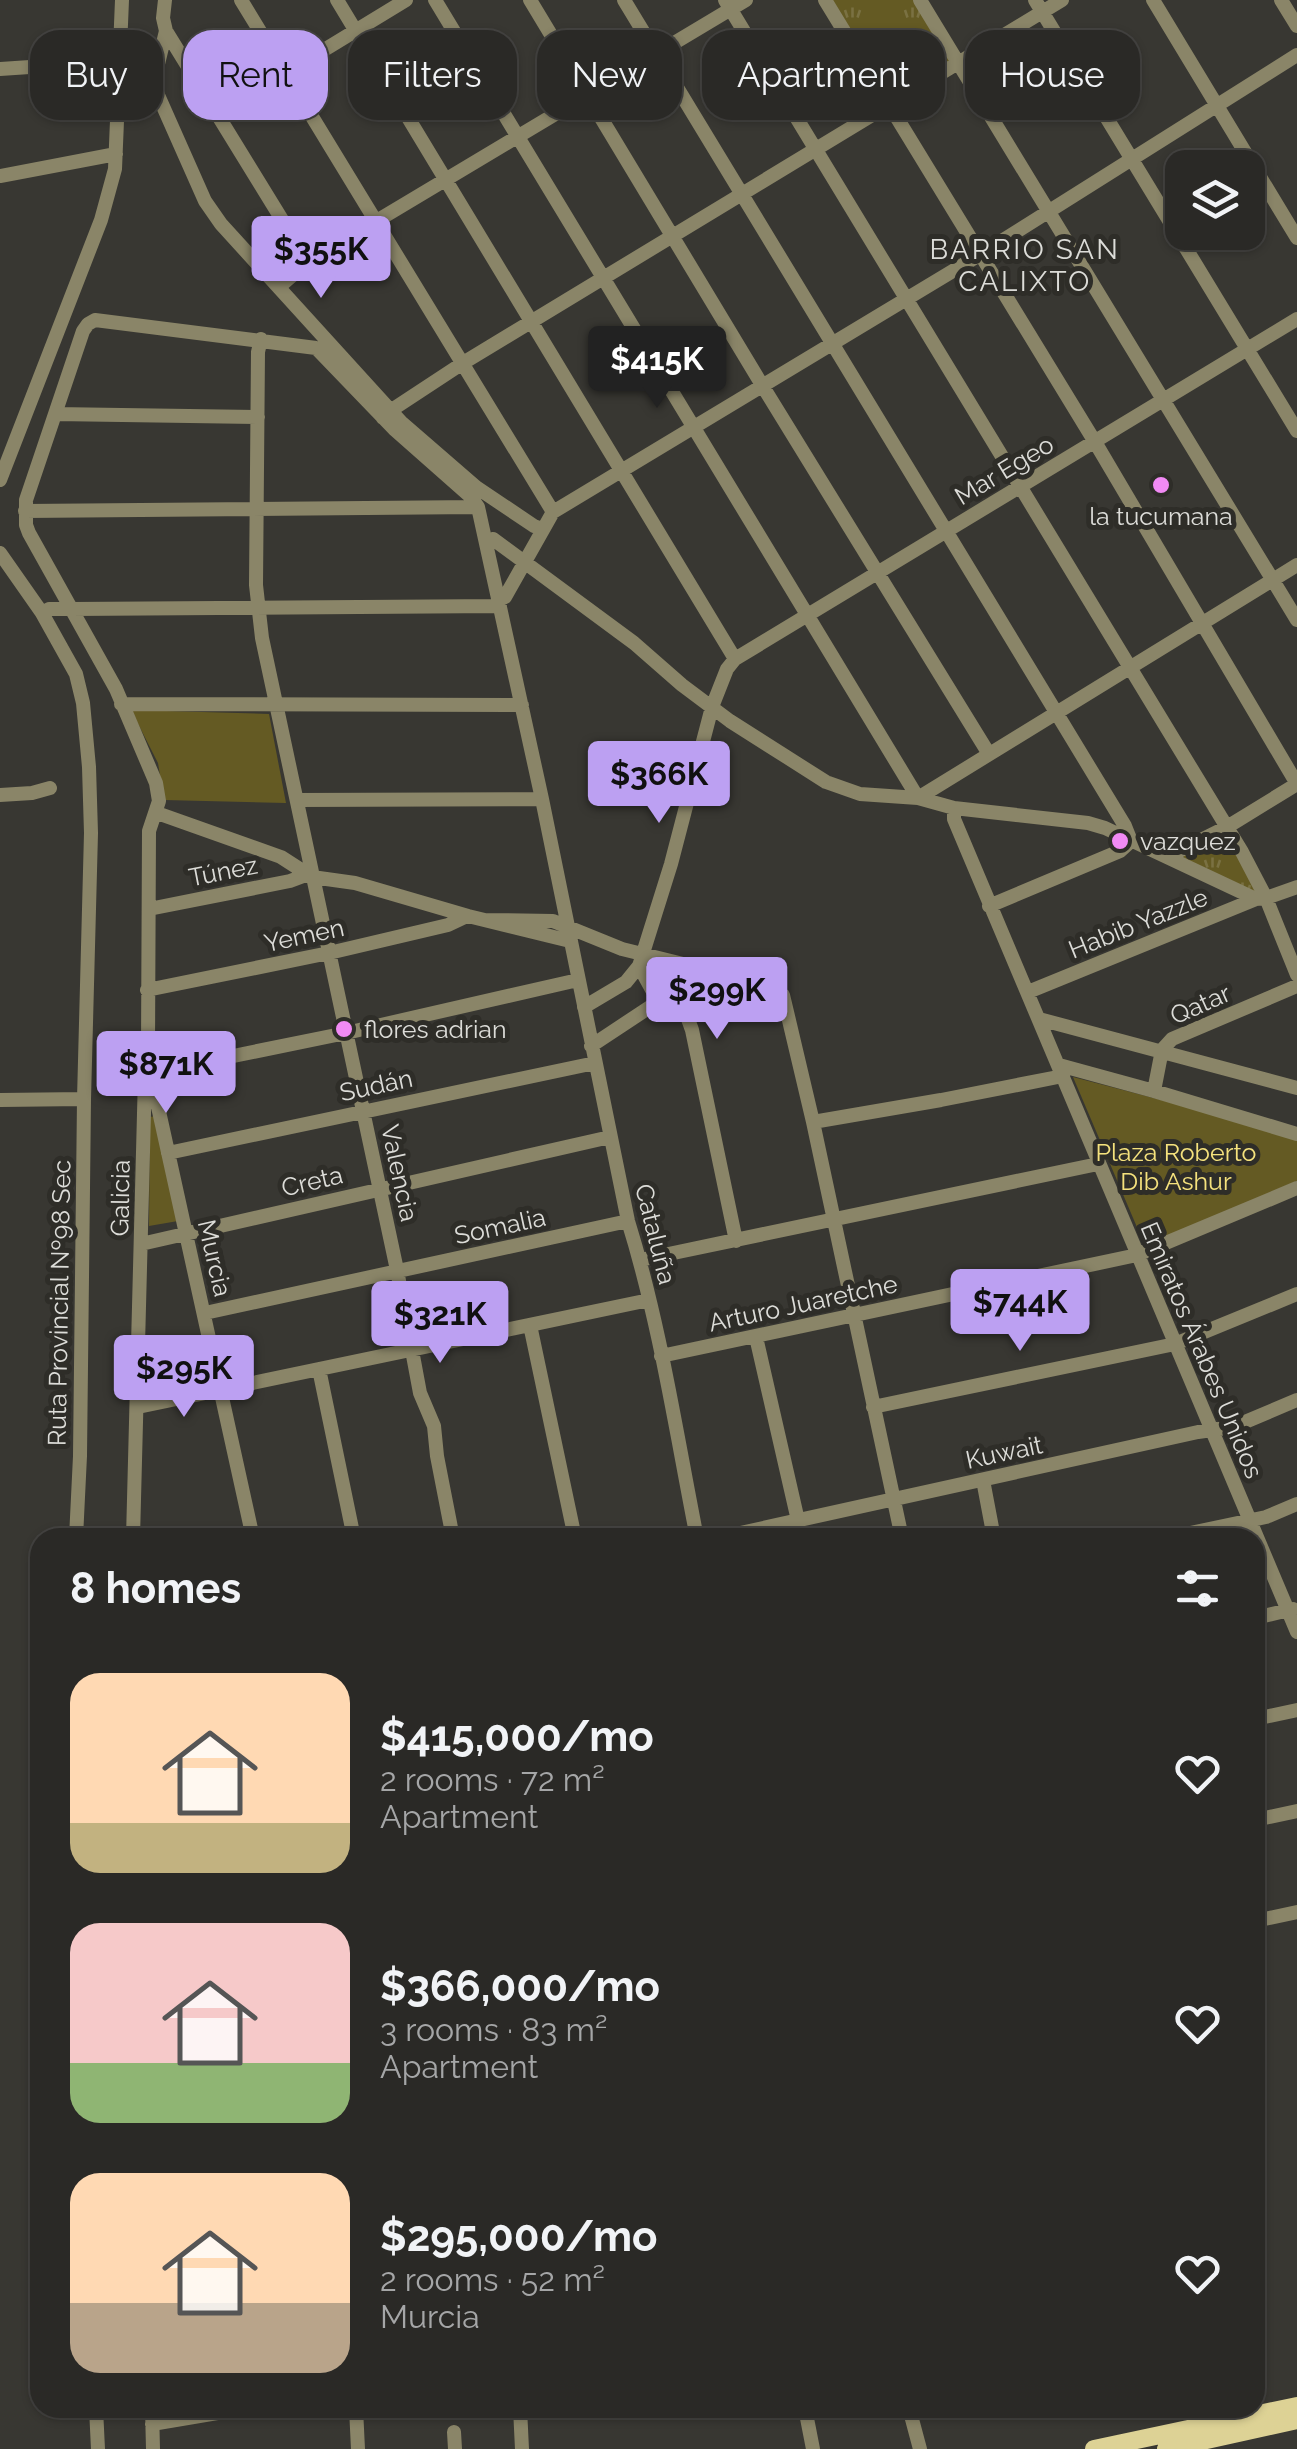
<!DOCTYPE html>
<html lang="en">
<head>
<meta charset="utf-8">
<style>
  :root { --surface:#2a2926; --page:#363532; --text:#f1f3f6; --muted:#a5a6a7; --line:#464543; --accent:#bca0f2 }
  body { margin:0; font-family:Raleway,sans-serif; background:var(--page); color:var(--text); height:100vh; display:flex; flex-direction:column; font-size:38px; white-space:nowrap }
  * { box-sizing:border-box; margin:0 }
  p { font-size:32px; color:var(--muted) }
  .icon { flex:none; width:55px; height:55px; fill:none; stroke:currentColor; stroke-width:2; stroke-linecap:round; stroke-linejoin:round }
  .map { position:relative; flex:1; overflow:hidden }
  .sheet { position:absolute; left:30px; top:1528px; width:1235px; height:890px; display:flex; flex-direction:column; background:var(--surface); border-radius:30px; box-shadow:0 2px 8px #0004,0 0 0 2px var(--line) }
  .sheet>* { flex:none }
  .top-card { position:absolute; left:30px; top:30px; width:1238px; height:90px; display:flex; gap:20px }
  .controls { position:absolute; left:1165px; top:150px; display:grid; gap:20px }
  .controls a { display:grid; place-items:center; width:100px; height:100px; border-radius:20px; background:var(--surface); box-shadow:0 2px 8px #0004,0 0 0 2px var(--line); font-size:50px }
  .price { position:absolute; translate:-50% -85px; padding:0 22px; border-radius:10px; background:var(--accent); color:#111; font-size:32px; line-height:65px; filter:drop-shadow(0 2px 5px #0008) }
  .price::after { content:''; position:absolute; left:50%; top:60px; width:30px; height:22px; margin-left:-15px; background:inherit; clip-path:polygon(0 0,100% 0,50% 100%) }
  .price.current { background:#222; color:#fff }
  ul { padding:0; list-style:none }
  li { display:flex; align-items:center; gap:30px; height:250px; padding:0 40px }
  li span { display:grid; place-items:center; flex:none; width:280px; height:200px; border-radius:30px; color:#555 }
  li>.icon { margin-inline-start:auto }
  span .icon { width:120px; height:120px; fill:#fffc; stroke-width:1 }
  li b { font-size:42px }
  h2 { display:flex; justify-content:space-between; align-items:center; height:120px; padding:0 40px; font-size:42px }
  .pill { padding:0 35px; border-radius:30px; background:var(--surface); box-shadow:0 2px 8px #0004,0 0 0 2px var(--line); font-size:35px; line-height:90px }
  .pill.current { background:var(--accent); color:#111 }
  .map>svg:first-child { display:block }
</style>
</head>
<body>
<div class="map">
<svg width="1297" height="2449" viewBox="0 0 1297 2449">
  <defs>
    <pattern id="grass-tufts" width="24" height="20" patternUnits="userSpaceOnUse" patternTransform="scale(2.5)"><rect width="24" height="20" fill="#645a23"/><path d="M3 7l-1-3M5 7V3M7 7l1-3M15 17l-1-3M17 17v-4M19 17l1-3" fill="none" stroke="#7a7142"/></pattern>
  </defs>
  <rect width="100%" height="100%" fill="#383732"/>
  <!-- grass -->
  <path fill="url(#grass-tufts)" d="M 827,0 L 918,0 L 956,63 L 889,105 Z
    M 1227,829 L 1265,898 L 1169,858 Z"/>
  <!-- green -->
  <path fill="#645a23" d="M 131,710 L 269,714 L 286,803 L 164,800 L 158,763 Z
    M 1073,1077 L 1215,1114 L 1297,1139 L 1297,1181 L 1145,1246 Z
    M 155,1116 L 178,1221 L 149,1226 L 150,1117 Z"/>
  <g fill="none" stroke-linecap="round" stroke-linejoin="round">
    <!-- minor -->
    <path stroke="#8a8568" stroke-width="14" d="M 165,0 L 163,18 L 166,31 L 308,262
      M 241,0 L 553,512
      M 337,0 L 735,659
      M 435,0 L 918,798
      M 530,0 L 762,385 L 989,754
      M 624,0 L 1125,826 L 1131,841 L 1120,851 L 989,906
      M 725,0 L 1242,852 L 1266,898 L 1297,975
      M 825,0 L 1095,442 L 1297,784 L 1227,827 L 1167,857
      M 920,0 L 1297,620
      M 1035,0 L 1297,431
      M 1153,0 L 1297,238
      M 1281,0 L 1297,26
      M 166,31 L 156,72 L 158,95 L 205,201 L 221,224 L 401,422 L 476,487 L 534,526 L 542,529
      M 0,69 L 119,61
      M 219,114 L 406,0
      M 0,176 L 116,154
      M 279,287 L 308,262 L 746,0
      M 261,339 L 258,352 L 256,585 L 262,638 L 397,1270 L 420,1393 L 434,1426 L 437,1456 L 453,1538
      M 55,414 L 258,417
      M 383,418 L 390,411 L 463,363 L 1062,0
      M 0,480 L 101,220 L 115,169 L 122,0
      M 25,511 L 478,507
      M 493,539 L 634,643 L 682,685 L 730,721 L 826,782 L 860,794 L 918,798 L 954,808 L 1088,823 L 1105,828 L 1256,899
      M 0,553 L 42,613 L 76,674 L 83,703 L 89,767 L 91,833 L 84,1099 L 80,1456 L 76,1538
      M 499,600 L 505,597 L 553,512 L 981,254 L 1297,55
      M 42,613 L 49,609 L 71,609 L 500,606
      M 121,704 L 522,705
      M 0,795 L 32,793 L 50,788
      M 918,798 L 1297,565
      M 297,800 L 542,799
      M 954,808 L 954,819 L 1297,1632
      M 157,813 L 281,857 L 312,877 L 355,883 L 468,916 L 570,941
      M 149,909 L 290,881 L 306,875
      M 485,920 L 553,921 L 622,949 L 740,978 L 783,995 L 813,1122 L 902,1538
      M 639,966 L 658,1001
      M 147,990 L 329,953 L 448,925 L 467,916
      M 1028,992 L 1256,899 L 1266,898 L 1297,887
      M 665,997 L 690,967
      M 584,1007 L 626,982 L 639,966 L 671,864 L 712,707 L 727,669 L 735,659 L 1297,319
      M 1039,1019 L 1297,1088
      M 591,1046 L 665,997 L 680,997 L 692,1030 L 736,1241
      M 1059,1065 L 1154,1091 L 1297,1134
      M 145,1074 L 346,1033 L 578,980
      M 151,1075 L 253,1538
      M 1154,1091 L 1162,1050 L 1172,1039 L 1297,986
      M 0,1100 L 84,1099
      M 813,1122 L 941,1100 L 1063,1076
      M 168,1153 L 595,1063
      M 141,1244 L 610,1137
      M 640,1260 L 1098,1164
      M 205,1313 L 628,1221
      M 530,1325 L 575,1538
      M 756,1337 L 802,1538
      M 661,1356 L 1137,1255 L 1297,1188
      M 319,1369 L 354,1538
      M 138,1407 L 649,1300
      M 873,1407 L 1175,1344 L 1297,1294
      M 983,1480 L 994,1538
      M 133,1538 L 145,1075 L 148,1047 L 149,831 L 159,801 L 156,783 L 116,689 L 29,533 L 26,525 L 26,500 L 83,331 L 88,324 L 95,320 L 316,348 L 394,429 L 471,497 L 478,507 L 542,799 L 628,1221 C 660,1324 676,1432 697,1538
      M 718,1538 L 1198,1432 L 1233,1427 L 1297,1400
      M 1167,1538 L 1266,1517 L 1297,1504
      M 1255,1618 L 1293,1609
      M 1255,1719 L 1297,1710
      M 1255,1820 L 1297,1811
      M 1255,1921 L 1297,1912
      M 96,2408 L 98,2449
      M 152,2408 L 153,2449
      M 356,2408 L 358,2449
      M 520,2408 L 522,2449
      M 805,2408 L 813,2449
      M 909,2408 L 920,2449
      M 152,2424 L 247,2408
      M 454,2432 L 455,2449"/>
    <!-- major -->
    <path stroke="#ddd295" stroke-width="18" d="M 1094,2449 L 1297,2406
      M 1166,2449 L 1297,2420"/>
  </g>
  <!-- markers -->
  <g fill="#f18af4" stroke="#2e2d28" stroke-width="4">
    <circle cx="1161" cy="485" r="10"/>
    <circle cx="1120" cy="841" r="10"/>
    <circle cx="344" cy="1029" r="10"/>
  </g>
  <g text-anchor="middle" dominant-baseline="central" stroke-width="10" stroke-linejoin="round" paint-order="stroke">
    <!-- street labels -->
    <g font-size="25" fill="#dcdcd8" stroke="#2e2d28">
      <text transform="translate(1004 470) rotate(-31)">Mar Egeo</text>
      <text transform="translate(223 871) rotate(-11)">Túnez</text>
      <text transform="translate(1138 923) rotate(-22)">Habib Yazzle</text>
      <text transform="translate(304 935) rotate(-12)">Yemen</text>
      <text transform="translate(1200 1004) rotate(-24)">Qatar</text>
      <text transform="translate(376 1085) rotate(-12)">Sudán</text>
      <text transform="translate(400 1173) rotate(78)">Valencia</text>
      <text transform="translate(312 1181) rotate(-13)">Creta</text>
      <text transform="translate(120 1198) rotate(-89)">Galicia</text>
      <text transform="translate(500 1226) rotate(-12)">Somalia</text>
      <text transform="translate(656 1234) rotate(76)">Cataluña</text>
      <text transform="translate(215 1258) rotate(77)">Murcia</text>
      <text transform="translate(59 1303) rotate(-89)">Ruta Provincial Nº98 Sec</text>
      <text transform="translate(803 1303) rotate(-12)">Arturo Juaretche</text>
      <text transform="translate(1202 1350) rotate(67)">Emiratos Árabes Unidos</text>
      <text transform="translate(1004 1452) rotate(-12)">Kuwait</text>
    </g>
    <!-- poi labels -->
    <g font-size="25" fill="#dcdcd8" stroke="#2e2d28" text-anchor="start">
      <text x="1161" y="516" text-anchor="middle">la tucumana</text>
      <text x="1140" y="841">vazquez</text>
      <text x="364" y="1029">flores adrian</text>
    </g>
    <!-- park labels -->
    <g font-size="25" fill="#f5e27d" stroke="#2e2d28">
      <text x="1176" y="1152">Plaza Roberto<tspan x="1176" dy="29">Dib Ashur</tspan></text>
    </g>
    <!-- neighbourhood labels -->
    <g font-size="28" letter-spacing="2.5" fill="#dcdcd8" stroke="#2e2d28">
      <text x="1025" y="249">BARRIO SAN<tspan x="1025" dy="32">CALIXTO</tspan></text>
    </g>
  </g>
</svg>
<div class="controls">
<a><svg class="icon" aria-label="layers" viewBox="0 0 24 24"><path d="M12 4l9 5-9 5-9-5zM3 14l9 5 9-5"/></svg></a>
</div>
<b class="price" style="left:321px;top:301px">$355K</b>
<b class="price current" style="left:657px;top:411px">$415K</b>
<b class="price" style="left:659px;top:826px">$366K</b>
<b class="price" style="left:717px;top:1042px">$299K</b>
<b class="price" style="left:166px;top:1116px">$871K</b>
<b class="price" style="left:1020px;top:1354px">$744K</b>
<b class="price" style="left:440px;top:1366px">$321K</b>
<b class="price" style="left:184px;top:1420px">$295K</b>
<div class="top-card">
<a class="pill">Buy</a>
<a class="pill current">Rent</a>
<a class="pill">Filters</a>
<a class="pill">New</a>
<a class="pill">Apartment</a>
<a class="pill">House</a>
</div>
<section class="sheet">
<h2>8 homes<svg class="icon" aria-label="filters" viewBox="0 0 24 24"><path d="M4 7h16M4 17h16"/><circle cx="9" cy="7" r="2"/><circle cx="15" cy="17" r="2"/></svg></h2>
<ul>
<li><span style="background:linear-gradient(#ffd9b3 75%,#c2b280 0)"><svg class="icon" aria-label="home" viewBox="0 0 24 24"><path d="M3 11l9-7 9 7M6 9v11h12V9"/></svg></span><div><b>$415,000/mo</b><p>2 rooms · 72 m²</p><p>Apartment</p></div><svg class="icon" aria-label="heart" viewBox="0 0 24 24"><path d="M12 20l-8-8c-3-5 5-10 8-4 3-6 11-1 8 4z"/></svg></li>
<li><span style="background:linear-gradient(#f6c9c9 70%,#8fb573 0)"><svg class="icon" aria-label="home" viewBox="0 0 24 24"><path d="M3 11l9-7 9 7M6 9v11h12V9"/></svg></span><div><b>$366,000/mo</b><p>3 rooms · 83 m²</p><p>Apartment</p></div><svg class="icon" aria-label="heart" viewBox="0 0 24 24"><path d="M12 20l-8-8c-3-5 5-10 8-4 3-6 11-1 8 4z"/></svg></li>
<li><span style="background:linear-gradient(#ffd9b3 65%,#b9a48a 0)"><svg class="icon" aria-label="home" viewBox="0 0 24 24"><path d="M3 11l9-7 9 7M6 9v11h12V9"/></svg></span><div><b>$295,000/mo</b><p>2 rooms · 52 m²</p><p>Murcia</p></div><svg class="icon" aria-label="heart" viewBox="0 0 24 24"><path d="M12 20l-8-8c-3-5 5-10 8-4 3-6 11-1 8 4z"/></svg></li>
</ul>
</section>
</div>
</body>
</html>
